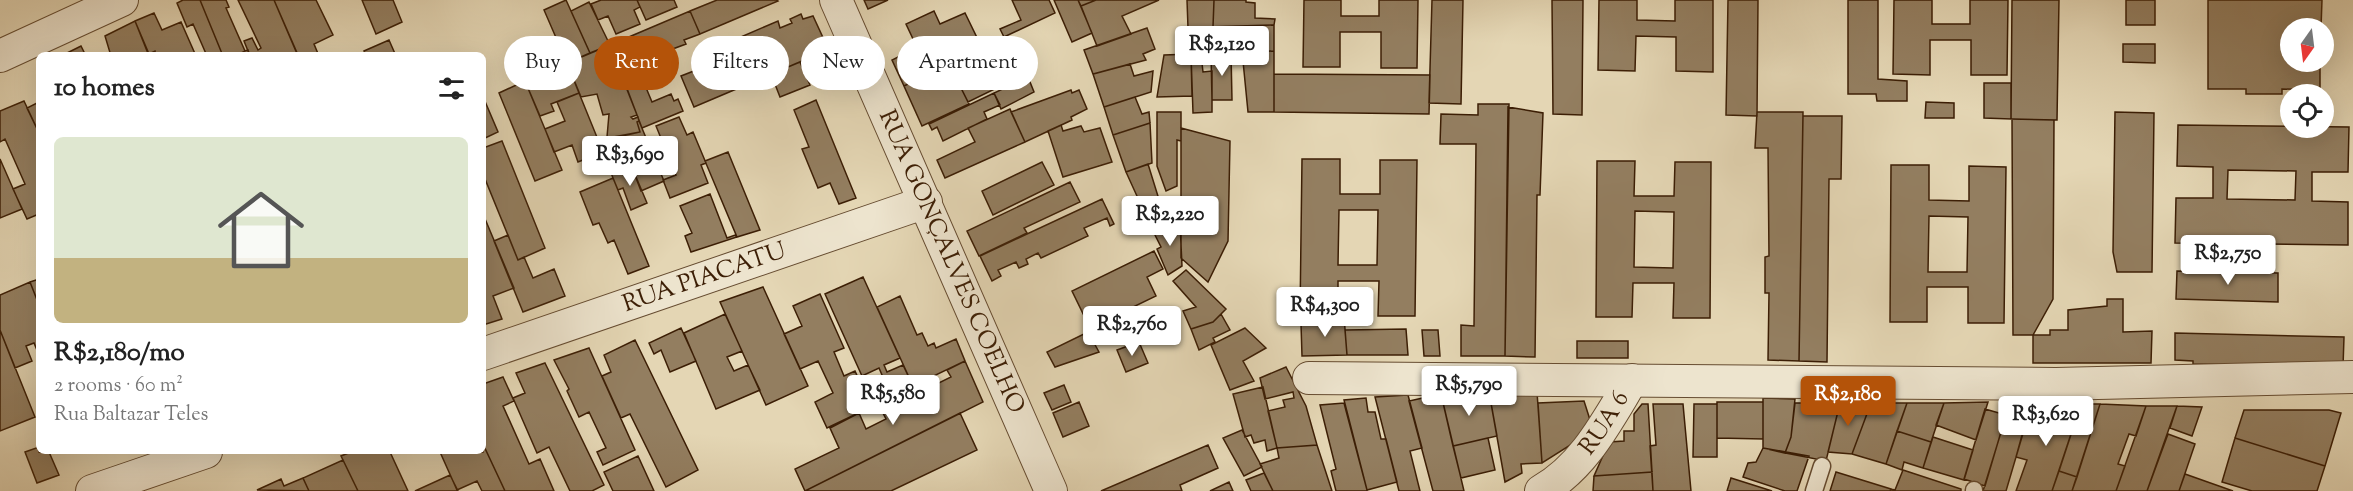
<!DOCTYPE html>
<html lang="en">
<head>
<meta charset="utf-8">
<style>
  :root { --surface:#fff; --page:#f6f6f6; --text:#222; --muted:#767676; --accent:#b45309 }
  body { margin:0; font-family:"Sorts Mill Goudy",serif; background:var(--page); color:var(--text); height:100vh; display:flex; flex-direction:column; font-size:22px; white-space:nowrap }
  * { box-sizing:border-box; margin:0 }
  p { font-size:20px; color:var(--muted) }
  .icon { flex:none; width:33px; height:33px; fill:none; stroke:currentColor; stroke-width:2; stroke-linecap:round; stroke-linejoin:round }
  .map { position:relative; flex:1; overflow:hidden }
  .panel { position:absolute; left:36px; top:52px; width:450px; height:402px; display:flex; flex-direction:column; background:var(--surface); border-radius:9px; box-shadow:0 6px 24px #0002 }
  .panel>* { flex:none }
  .top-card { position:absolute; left:504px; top:36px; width:570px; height:54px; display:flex; gap:12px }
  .needle { width:39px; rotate:194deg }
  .buttons { position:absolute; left:2280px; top:18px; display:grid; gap:12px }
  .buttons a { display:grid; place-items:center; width:54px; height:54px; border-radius:50%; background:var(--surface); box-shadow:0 6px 24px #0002; font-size:30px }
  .price { position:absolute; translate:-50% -51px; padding:0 14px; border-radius:6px; background:#fff; color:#222; font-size:20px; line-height:39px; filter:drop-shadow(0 2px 3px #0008) }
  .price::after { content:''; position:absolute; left:50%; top:36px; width:18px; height:14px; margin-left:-9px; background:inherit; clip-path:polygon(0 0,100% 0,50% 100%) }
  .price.current { background:var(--accent); color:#fff }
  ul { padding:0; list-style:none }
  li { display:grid; align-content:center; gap:12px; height:318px; padding:0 18px }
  li span { display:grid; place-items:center; height:186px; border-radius:9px; color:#555 }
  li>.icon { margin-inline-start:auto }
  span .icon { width:108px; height:108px; fill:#fffc; stroke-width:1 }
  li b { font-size:26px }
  h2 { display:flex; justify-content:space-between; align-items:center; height:72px; padding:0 18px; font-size:26px }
  .chip { padding:0 21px; border-radius:27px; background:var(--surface); box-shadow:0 6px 24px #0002; font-size:21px; line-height:54px }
  .chip.current { background:var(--accent); color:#fff }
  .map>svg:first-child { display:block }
</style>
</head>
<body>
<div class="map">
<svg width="2353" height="491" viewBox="0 0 2353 491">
  <rect width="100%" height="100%" fill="#e4d6b4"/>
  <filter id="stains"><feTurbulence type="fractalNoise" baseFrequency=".00333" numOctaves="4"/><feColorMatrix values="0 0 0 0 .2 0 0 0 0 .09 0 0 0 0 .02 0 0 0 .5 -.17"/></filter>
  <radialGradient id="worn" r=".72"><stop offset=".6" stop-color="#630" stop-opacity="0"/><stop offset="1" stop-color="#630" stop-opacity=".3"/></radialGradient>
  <!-- building -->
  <path fill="#937e60" stroke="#3c1e05" stroke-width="1.5" fill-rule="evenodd" d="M 183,0 L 200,0 L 223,56 L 207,56 L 193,24 L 187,27 L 177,3 Z
    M 200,0 L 226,0 L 229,7 L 226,8 L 245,51 L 236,56 L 223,56 Z
    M 238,0 L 274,0 L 298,55 L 250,56 L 244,41 L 252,38 L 258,50 L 261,48 Z
    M 274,0 L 316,0 L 333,35 L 314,44 L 319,56 L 298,56 Z
    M 362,0 L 393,0 L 402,22 L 376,34 Z
    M 566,0 L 590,53 L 567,63 L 544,10 Z
    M 601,0 L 637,0 L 640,7 L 634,10 L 640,24 L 616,34 L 608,16 L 598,20 L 591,4 Z
    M 637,0 L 674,0 L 677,7 L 646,20 Z
    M 717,0 L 777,0 L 778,1 L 700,34 L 690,11 Z
    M 864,0 L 888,0 L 868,9 Z
    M 1012,0 L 1049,0 L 1055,13 L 1004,37 L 1000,29 L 1021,20 Z
    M 1054,0 L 1078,0 L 1092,33 L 1072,42 Z
    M 1078,0 L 1096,0 L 1081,6 Z
    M 1096,0 L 1159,0 L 1122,16 L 1131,34 L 1097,46 L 1081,6 Z
    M 1187,0 L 1214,0 L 1213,27 L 1188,28 Z
    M 1214,0 L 1246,0 L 1246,2 L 1255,3 L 1255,18 L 1275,19 L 1274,25 L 1213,27 Z
    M 1304,0 L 1341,0 L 1341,16 L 1379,16 L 1379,0 L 1418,0 L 1417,68 L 1381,68 L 1381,32 L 1340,32 L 1340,67 L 1303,67 Z
    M 1432,0 L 1463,0 L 1461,104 L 1429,103 Z
    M 1552,0 L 1583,0 L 1582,115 L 1553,114 Z
    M 1599,0 L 1637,0 L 1637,20 L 1675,21 L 1675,0 L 1713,0 L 1713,72 L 1676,71 L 1676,37 L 1636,36 L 1635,71 L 1598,70 Z
    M 1728,0 L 1758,0 L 1757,116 L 1726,115 Z
    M 1848,0 L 1878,0 L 1878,79 L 1907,81 L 1907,101 L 1877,101 L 1876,94 L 1848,94 Z
    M 1894,0 L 1932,0 L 1932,24 L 1970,24 L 1970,0 L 2008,0 L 2007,75 L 1971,75 L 1971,40 L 1930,40 L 1930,75 L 1893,74 Z
    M 2012,0 L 2059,0 L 2057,120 L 2011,119 Z
    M 2126,0 L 2155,0 L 2155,25 L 2126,25 Z
    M 2208,0 L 2322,0 L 2321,28 L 2290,28 L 2290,62 L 2320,62 L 2320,90 L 2282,89 L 2282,94 L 2246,94 L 2246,89 L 2208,89 Z
    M 589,2 L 610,45 L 590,53 L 571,11 Z
    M 690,11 L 700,34 L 684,40 L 686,44 L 619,69 L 610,45 Z
    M 934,11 L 940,24 L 965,13 L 982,48 L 904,86 L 892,60 L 904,54 L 908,64 L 922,58 L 906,24 Z
    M 154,13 L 162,30 L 181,22 L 196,56 L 156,56 L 155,51 L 149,54 L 135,21 Z
    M 801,14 L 803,19 L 813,16 L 825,42 L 805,51 L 809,58 L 741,87 L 733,69 L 743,65 L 734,40 L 778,21 L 780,28 L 792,23 L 790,19 Z
    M 135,21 L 149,56 L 111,56 L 105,36 Z
    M 1274,25 L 1274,51 L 1207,54 L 1206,27 Z
    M 1147,28 L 1155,49 L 1143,54 L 1146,60 L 1093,74 L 1084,50 Z
    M 389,40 L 396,56 L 366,56 L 364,51 Z
    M 2123,44 L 2155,44 L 2155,63 L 2123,62 Z
    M 610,45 L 622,76 L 617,77 L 622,89 L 626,87 L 637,115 L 631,117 L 633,119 L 638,117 L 639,121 L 637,122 L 640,132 L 618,137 L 607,137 L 609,114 L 603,115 L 597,94 L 581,97 L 567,63 Z
    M 81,46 L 86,56 L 61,56 Z
    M 987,46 L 1005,84 L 968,102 L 949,64 Z
    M 248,50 L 250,56 L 236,56 L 245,51 Z
    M 1274,51 L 1274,112 L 1248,112 L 1243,61 L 1251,61 L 1250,52 Z
    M 1231,53 L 1232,100 L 1212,100 L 1211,54 Z
    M 1191,54 L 1201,54 L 1203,72 L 1212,71 L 1212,112 L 1193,113 Z
    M 1191,54 L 1192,96 L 1157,97 L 1164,55 Z
    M 727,58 L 729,63 L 733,61 L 736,68 L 733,69 L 741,87 L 694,107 L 681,76 Z
    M 800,62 L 810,85 L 780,97 L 771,74 Z
    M 567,63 L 579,93 L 551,104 L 554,111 L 540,116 L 525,81 Z
    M 949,64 L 969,104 L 922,126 L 904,86 Z
    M 1130,64 L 1134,76 L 1153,71 L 1151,92 L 1104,107 L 1093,74 Z
    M 1274,74 L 1430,75 L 1429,114 L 1274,112 Z
    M 1028,77 L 1034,92 L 1001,109 L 994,93 Z
    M 642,78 L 652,102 L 671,94 L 674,101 L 678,99 L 683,111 L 642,128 L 626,86 Z
    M 525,81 L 562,170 L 535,181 L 499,93 Z
    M 1984,83 L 2011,83 L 2011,119 L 1984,118 Z
    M 1071,90 L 1072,93 L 1079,90 L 1087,109 L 1071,117 L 1072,120 L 1025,142 L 1011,112 Z
    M 579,93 L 603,152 L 578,162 L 572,145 L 554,152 L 545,129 L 565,121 L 557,102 Z
    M 994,93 L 1000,105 L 984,112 L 987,119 L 943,141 L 937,127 L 932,130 L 929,124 Z
    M 1135,97 L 1142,114 L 1149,112 L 1150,123 L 1113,135 L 1104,107 Z
    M 484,99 L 498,132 L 483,139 L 483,100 Z
    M 816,100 L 856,198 L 839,204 L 830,183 L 818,188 L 802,149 L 809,147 L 794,110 Z
    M 24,101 L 39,133 L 39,214 L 27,219 L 13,189 L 25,184 L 5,139 L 0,142 L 0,111 Z
    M 39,102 L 39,133 L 27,108 Z
    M 1926,102 L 1954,103 L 1954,118 L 1925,118 Z
    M 1478,104 L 1509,104 L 1505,356 L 1461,356 L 1461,325 L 1474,326 L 1476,144 L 1440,144 L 1441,114 L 1478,115 Z
    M 1508,107 L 1543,113 L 1540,195 L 1537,195 L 1535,357 L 1505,356 Z
    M 1010,109 L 1025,142 L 945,178 L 937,160 L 975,142 L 968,128 Z
    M 1157,112 L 1181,112 L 1181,141 L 1177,140 L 1177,186 L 1166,191 L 1157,166 Z
    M 1757,112 L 1803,112 L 1799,361 L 1768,360 L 1769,293 L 1765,293 L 1765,257 L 1769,256 L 1768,148 L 1755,148 Z
    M 2115,112 L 2154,113 L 2152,272 L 2117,272 L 2113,252 Z
    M 1803,116 L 1842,116 L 1841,179 L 1829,179 L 1827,362 L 1799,361 Z
    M 679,117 L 687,135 L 693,132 L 706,163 L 701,165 L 708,183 L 670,198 L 663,180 L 676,175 L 656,126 Z
    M 2012,119 L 2054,120 L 2053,299 L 2033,335 L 2013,335 Z
    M 639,121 L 664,181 L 641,191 L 631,165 L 611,173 L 597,140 L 640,132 L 637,122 Z
    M 1150,123 L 1152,163 L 1126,172 L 1113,135 Z
    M 1061,125 L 1063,131 L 1081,126 L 1084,132 L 1100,128 L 1112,162 L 1063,177 L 1048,131 Z
    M 2178,125 L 2349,127 L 2348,172 L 2312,172 L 2312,201 L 2348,202 L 2348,245 L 2175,243 L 2176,198 L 2213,198 L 2213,167 L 2177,166 ZM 2228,170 L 2296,171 L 2295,200 L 2227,199 Z
    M 1181,128 L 1230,141 L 1228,241 L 1208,282 L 1181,258 Z
    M 502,141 L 545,248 L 518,260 L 483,174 L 483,148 Z
    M 728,152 L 760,230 L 737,237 L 705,161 Z
    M 0,159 L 22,209 L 0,218 Z
    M 1302,159 L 1340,159 L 1340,194 L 1380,194 L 1380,160 L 1417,160 L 1415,316 L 1378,316 L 1379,281 L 1338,281 L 1338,316 L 1300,315 ZM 1339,210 L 1378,210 L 1377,265 L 1338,265 Z
    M 1597,161 L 1635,161 L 1634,196 L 1674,196 L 1675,162 L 1711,162 L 1710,318 L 1673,318 L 1674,283 L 1633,283 L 1632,317 L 1596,317 ZM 1635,211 L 1674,212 L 1673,268 L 1634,267 Z
    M 1042,162 L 1054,185 L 993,215 L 982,191 Z
    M 1148,164 L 1161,206 L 1165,206 L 1173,225 L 1152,229 L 1126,172 Z
    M 631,165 L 647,203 L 631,210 L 623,188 L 618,190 L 611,173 Z
    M 1891,165 L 1929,165 L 1929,200 L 1969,201 L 1969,166 L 2006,167 L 2004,323 L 1968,323 L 1968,287 L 1927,287 L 1927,322 L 1890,322 ZM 1929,216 L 1968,217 L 1967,272 L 1928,272 Z
    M 613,178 L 649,266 L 628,274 L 614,240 L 608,243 L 599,223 L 593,225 L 580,192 Z
    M 1070,182 L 1080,202 L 1024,228 L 1027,233 L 979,256 L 967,231 Z
    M 710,194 L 727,238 L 735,235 L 737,237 L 691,252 L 685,236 L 692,233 L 680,206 Z
    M 1102,199 L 1114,224 L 1110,226 L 1107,218 L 1084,228 L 1088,236 L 1041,258 L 1038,253 L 1026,259 L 1028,264 L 1019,268 L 1016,262 L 998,270 L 1001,276 L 992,281 L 980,256 Z
    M 1180,203 L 1181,223 L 1178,223 L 1171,206 Z
    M 483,214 L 514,288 L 493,296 L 502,319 L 483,325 Z
    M 1180,223 L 1182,266 L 1168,275 L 1157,249 L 1161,247 L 1152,229 Z
    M 508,235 L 518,260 L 524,257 L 533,278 L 554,269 L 565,296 L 523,312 L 494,241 Z
    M 1154,251 L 1163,269 L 1147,277 L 1156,296 L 1090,328 L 1072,291 Z
    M 1186,270 L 1226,309 L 1213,322 L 1191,329 L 1183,311 L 1196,307 L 1173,281 Z
    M 2177,271 L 2278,273 L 2278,302 L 2176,299 Z
    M 863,277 L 900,358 L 884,365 L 887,372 L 903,365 L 913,386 L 871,407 L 861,385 L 882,375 L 879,368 L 862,376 L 825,294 Z
    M 39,279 L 39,305 L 30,282 Z
    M 30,282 L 39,305 L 39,355 L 34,343 L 26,346 L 32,361 L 15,368 L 0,330 L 0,295 Z
    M 763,287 L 808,386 L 766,405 L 720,302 Z
    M 820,294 L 844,348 L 834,352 L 844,376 L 855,371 L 871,407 L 827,428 L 815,402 L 833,393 L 818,361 L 800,369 L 784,334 L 802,326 L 793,306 Z
    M 900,296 L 917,335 L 922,333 L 928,346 L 934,343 L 936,348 L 956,339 L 965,361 L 913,386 L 877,307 Z
    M 2107,299 L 2123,299 L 2123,332 L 2152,331 L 2151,363 L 2033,363 L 2033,335 L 2050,335 L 2050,330 L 2068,330 L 2068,310 L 2107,306 Z
    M 725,314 L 742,351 L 727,357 L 734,371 L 748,365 L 760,390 L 716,409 L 684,333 Z
    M 1221,314 L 1230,330 L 1213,338 L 1215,342 L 1199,350 L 1191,329 L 1213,322 Z
    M 1331,316 L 1344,316 L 1347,355 L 1302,356 L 1301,324 L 1330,323 Z
    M 681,328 L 696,361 L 670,372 L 661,350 L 654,354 L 649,343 Z
    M 1245,328 L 1266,348 L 1243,361 L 1254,381 L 1230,390 L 1211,345 Z
    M 1406,329 L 1408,355 L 1347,355 L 1345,330 Z
    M 0,330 L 35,417 L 0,431 Z
    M 1422,330 L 1438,330 L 1440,356 L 1424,356 Z
    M 1088,332 L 1099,352 L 1055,367 L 1047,352 Z
    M 2175,333 L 2344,337 L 2343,367 L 2193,364 L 2193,361 L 2175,360 Z
    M 635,340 L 698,470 L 666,487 L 630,414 L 621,418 L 602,376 L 611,372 L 604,355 Z
    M 1577,341 L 1628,341 L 1628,358 L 1577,358 Z
    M 1139,342 L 1148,363 L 1126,372 L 1117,350 Z
    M 589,348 L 635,450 L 603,465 L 597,452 L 606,448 L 589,412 L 579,417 L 567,391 L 569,389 L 554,360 Z
    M 965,361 L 983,402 L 805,491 L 795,469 L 839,448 L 830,428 L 859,413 L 866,429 L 886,419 L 882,411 L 951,377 L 947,370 Z
    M 545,363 L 604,485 L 592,491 L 570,491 L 549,447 L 537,453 L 513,398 L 525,393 L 516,373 Z
    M 1286,367 L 1306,406 L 1317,445 L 1277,448 L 1268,411 L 1285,407 L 1283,400 L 1294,398 L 1293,392 L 1265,399 L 1260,378 Z
    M 503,377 L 514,401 L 503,406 L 529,464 L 540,459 L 554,491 L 505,491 L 483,444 L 483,384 Z
    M 1064,385 L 1071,402 L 1052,410 L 1044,393 Z
    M 1263,387 L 1277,448 L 1267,451 L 1265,440 L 1254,443 L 1251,435 L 1245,437 L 1233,394 Z
    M 1489,392 L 1497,436 L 1453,446 L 1441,394 Z
    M 1489,392 L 1537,392 L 1542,463 L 1521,464 L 1522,473 L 1505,482 Z
    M 1441,394 L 1464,491 L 1433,491 L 1409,401 Z
    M 1408,395 L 1422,448 L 1410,451 L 1420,491 L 1399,491 L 1375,397 Z
    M 1366,398 L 1368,412 L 1375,412 L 1381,439 L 1386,439 L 1397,482 L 1367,490 L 1344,400 Z
    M 1763,398 L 1795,399 L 1791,437 L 1785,453 L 1763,448 Z
    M 1584,401 L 1591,423 L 1580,439 L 1542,463 L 1538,403 Z
    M 1079,402 L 1089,426 L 1063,437 L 1053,413 Z
    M 1717,402 L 1763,402 L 1763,439 L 1717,438 Z
    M 1988,402 L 1976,440 L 1936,425 L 1944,403 Z
    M 1344,403 L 1367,490 L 1367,491 L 1336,491 L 1331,471 L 1336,469 L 1320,405 Z
    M 1795,403 L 1840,403 L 1826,461 L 1785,453 L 1791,437 Z
    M 1840,403 L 1871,403 L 1852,454 L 1828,452 Z
    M 1871,403 L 1907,403 L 1886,464 L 1852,454 Z
    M 1907,403 L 1944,403 L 1931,442 L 1897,431 Z
    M 2010,403 L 2032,403 L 2006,491 L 1983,491 Z
    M 1642,404 L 1648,404 L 1652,472 L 1594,476 L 1609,442 L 1624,441 L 1624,431 L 1634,431 L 1634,414 Z
    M 1653,404 L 1683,404 L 1691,491 L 1653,491 L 1650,446 L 1656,445 Z
    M 1694,404 L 1717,404 L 1717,457 L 1693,457 Z
    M 2053,404 L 2081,404 L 2052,491 L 2016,491 L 2027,460 L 2016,457 L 2024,428 L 2033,430 L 2041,407 L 2052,410 Z
    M 2081,404 L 2100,404 L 2077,477 L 2059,471 Z
    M 2100,404 L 2146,406 L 2136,436 L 2129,434 L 2118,464 L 2125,466 L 2116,491 L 2072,491 Z
    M 2146,406 L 2177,406 L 2147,491 L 2116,491 Z
    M 2177,406 L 2202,407 L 2192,436 L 2170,428 Z
    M 1985,409 L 2006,415 L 1985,486 L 1964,479 Z
    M 2244,410 L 2329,410 L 2341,413 L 2325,466 L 2235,438 Z
    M 960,413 L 977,450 L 891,491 L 805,491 Z
    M 1242,430 L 1262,467 L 1244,476 L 1223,438 Z
    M 1897,431 L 1931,442 L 1923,468 L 1904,462 L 1902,470 L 1886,464 Z
    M 2168,434 L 2195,444 L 2179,491 L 2147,491 Z
    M 1933,437 L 1973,450 L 1964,480 L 1923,468 Z
    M 1488,438 L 1495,470 L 1461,478 L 1453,446 Z
    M 2235,438 L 2325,466 L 2317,491 L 2252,491 L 2222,482 Z
    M 483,444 L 505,491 L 482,491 L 477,481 L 457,490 L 440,452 L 483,452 Z
    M 1208,445 L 1218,468 L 1180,485 L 1182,491 L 1101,491 Z
    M 1317,445 L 1332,491 L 1273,491 L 1260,464 L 1279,458 L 1277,448 Z
    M 39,447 L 39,452 L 49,452 L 59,475 L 37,483 L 25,452 Z
    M 1763,448 L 1809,456 L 1797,491 L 1785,491 L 1743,477 L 1748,463 L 1756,462 Z
    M 351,452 L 390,452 L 408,491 L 358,491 L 341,456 Z
    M 638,456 L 654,491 L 613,491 L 604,472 Z
    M 343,460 L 358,491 L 309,491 L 303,478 Z
    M 1903,470 L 1961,489 L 1961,491 L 1890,491 L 1891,489 L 1895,490 Z
    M 2059,471 L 2077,477 L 2072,491 L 2052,491 Z
    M 1652,472 L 1653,491 L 1593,491 L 1594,476 Z
    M 1836,472 L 1891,489 L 1890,491 L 1830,491 Z
    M 1264,473 L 1273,491 L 1251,491 L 1246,480 Z
    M 2185,474 L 2233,491 L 2179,491 Z
    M 450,475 L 458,491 L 415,491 Z
    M 303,478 L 309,491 L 257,490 L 281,479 L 284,486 Z
    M 1731,478 L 1772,491 L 1727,491 Z
    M 1229,482 L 1233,491 L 1210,491 Z"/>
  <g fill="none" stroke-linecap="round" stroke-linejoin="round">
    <!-- lane casing -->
    <g stroke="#664c31" stroke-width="19">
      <path id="lane" d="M 1814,491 L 1822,466
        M 1974,491 L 1974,490"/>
    </g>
    <!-- street casing -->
    <g stroke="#664c31" stroke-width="34">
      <g id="street">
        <path id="s1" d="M 836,0 L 1051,491"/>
        <path d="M 0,56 L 122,0"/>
        <path id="s2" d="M 483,354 L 926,202"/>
        <path d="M 1309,378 L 2056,384 L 2353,377"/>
        <path d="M 92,491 L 206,452"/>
        <path id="s3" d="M 1541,491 C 1584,467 1607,421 1632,380"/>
      </g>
    </g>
    <!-- lane -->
    <use href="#lane" stroke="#ede4ce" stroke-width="16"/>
    <!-- street -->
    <use href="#street" stroke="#ede4ce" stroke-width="32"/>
  </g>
  <g text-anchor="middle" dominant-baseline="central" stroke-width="4.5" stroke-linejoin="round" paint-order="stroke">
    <!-- street labels -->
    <g font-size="24" fill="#3c1e05" stroke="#ede4ce">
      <text stroke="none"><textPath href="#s1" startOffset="286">RUA GONÇALVES COELHO</textPath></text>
      <text stroke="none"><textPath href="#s2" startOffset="234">RUA PIACATU</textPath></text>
      <text stroke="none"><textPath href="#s3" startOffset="94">RUA 6</textPath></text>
    </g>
  </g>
  <rect width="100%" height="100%" filter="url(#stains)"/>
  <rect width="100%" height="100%" fill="url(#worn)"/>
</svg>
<div class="buttons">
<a><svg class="needle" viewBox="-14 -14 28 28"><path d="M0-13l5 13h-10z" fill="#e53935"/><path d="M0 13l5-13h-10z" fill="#767676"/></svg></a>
<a><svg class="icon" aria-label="locate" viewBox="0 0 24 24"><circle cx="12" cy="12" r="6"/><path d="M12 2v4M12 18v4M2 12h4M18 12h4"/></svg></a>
</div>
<b class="price" style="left:1222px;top:77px">R$2,120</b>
<b class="price" style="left:630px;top:187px">R$3,690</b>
<b class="price" style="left:1170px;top:247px">R$2,220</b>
<b class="price" style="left:2228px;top:286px">R$2,750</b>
<b class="price" style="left:1325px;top:338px">R$4,300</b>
<b class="price" style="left:1132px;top:357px">R$2,760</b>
<b class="price" style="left:1469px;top:417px">R$5,790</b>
<b class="price" style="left:893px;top:426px">R$5,580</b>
<b class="price current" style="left:1848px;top:427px">R$2,180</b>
<b class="price" style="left:2046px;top:447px">R$3,620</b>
<div class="top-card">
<a class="chip">Buy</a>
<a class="chip current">Rent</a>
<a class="chip">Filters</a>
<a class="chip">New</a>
<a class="chip">Apartment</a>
</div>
<section class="panel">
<h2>10 homes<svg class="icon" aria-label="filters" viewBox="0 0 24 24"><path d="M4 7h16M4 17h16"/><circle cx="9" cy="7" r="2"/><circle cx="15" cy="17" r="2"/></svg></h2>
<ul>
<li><span style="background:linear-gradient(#dfe7d0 65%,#c2b280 0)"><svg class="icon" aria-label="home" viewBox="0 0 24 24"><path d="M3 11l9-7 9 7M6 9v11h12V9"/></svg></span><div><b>R$2,180/mo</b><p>2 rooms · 60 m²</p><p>Rua Baltazar Teles</p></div></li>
</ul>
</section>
</div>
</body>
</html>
